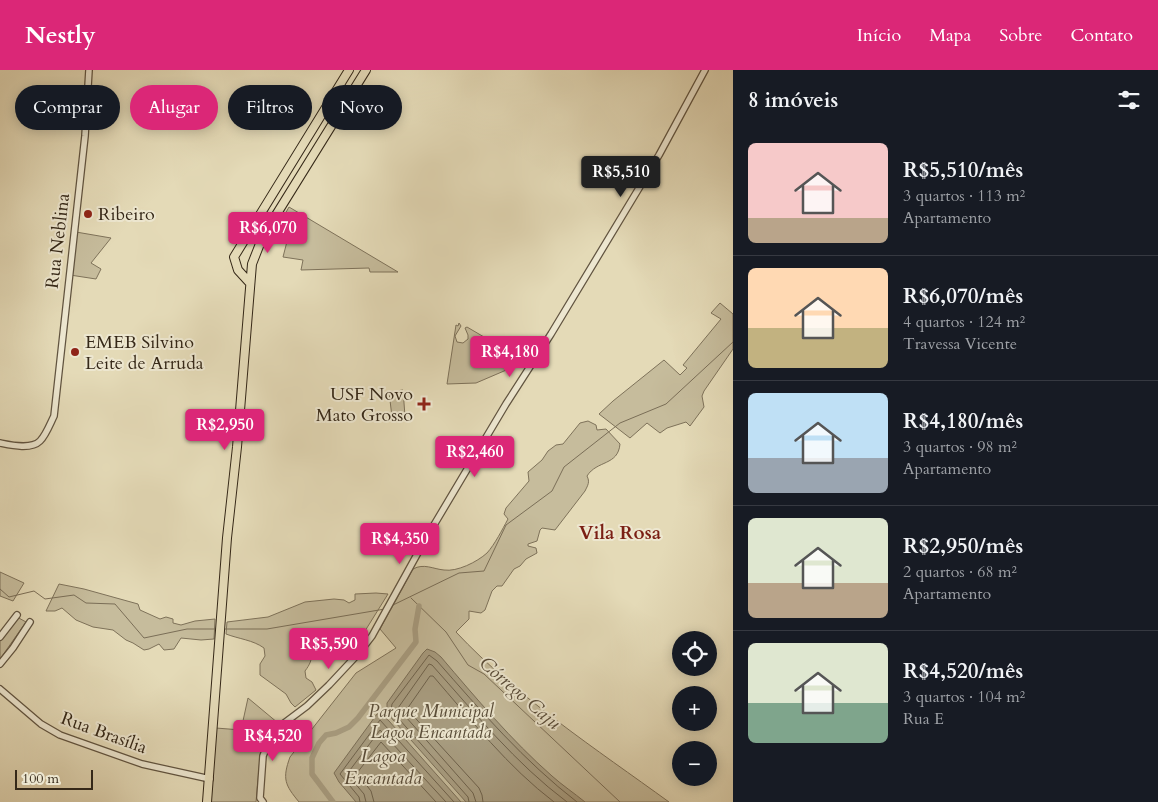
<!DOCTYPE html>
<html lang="pt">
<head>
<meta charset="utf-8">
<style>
  :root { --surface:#171b24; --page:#20242c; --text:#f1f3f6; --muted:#9ea1a6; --line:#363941; --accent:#db2777 }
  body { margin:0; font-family:Cardo,serif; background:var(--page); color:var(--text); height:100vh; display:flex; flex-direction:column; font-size:19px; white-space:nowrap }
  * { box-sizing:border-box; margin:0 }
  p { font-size:16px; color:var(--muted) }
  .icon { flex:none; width:28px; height:28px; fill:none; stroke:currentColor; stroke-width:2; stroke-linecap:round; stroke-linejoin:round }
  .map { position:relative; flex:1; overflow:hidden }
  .panel { display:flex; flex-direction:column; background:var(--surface); width:425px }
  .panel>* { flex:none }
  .guide { position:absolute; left:15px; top:15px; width:475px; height:45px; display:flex; gap:10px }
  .fabs { position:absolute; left:672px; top:561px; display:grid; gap:10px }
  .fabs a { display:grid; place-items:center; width:45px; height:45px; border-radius:50%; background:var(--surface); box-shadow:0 2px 12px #0003; font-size:25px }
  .scale { position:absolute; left:15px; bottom:12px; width:78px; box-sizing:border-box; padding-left:5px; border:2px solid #352818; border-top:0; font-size:14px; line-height:18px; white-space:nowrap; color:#352818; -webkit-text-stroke:4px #ede7d0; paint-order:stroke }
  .price { position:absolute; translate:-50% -42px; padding:0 11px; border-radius:5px; background:var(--accent); color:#fff; font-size:16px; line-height:32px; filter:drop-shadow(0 1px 2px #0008) }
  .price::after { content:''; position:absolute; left:50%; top:30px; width:15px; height:11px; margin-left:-8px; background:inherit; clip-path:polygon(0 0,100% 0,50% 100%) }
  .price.current { background:#222; color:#fff }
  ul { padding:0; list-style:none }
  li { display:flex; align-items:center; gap:15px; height:125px; padding:0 15px }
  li+li { border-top:1px solid var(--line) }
  li span { display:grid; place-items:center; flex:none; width:140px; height:100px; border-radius:8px; color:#555 }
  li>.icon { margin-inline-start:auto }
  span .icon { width:60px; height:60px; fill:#fffc; stroke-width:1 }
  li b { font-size:21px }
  h2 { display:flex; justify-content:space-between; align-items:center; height:60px; padding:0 15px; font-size:21px }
  .tag { padding:0 18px; border-radius:22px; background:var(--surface); box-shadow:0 2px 12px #0003; font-size:18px; line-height:45px }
  .tag.current { background:var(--accent); color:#fff }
  header { display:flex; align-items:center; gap:30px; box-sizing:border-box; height:70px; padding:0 25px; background:var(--accent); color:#fff }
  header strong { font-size:24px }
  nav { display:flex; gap:28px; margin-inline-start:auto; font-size:18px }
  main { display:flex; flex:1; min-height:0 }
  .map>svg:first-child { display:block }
</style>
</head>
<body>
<header>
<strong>Nestly</strong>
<nav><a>Início</a><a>Mapa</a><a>Sobre</a><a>Contato</a></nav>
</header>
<main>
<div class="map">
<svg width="733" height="732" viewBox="0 0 733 732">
  <rect width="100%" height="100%" fill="#e4dab7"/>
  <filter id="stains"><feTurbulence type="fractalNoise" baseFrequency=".004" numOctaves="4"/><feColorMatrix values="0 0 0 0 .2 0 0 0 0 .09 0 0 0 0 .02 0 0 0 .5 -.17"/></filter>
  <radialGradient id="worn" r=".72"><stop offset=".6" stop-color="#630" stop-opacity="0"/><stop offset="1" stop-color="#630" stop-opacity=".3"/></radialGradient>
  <!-- green -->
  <path fill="#c6bc9c" stroke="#7e725a" d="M 289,137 L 398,202 L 370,202 L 369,198 L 301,200 L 303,190 L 283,187 L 291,156 L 281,151 Z
    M 76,162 L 111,168 L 91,193 L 101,199 L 96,209 L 70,205 Z
    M 720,233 L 733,244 L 733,279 L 704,321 L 702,326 L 704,337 L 690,356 L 686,352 L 667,358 L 660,363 L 647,353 L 630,368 L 599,344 L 613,331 L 664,290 L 680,305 L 687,298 L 683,295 L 721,249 L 711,243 Z
    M 459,253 L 461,256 L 455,266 L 457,272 L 463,273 L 468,269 L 468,265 L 465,258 L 467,257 L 501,277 L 503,281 L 501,290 C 505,297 511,297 518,295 L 476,313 L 447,314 L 456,255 L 458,256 Z
    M 403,320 L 405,346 L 392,347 L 389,322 Z
    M 588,351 L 596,355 L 597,360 L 606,359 L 620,374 C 618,396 597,390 587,406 C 590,412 588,415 585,421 L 555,460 L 542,458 L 540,460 L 537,471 L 528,474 L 528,476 L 536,478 L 537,483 L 526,489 L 520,496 L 514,499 L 502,516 L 497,516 L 492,521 L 485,540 L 481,543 L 469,541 L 469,549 L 456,562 C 518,628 596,679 669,732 L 299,732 C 285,715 282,709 290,687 L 356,603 L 396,578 L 380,559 L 413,499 C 424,493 433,499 444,500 C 457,502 477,492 487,483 C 495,474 502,460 508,449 L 504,444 L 506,438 L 529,411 L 528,402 L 542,390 L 548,381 L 556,375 L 563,374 L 580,353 Z
    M 0,502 L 24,513 L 13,531 L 0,526 Z
    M 59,514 L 84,519 L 138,534 L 140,540 L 160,549 L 166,547 L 173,549 L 173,553 L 181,555 L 195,551 L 215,549 L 214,569 L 201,570 L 181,568 L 174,579 L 164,580 L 159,574 L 149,579 L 144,580 L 133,573 L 126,570 L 113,560 L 93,557 L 76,550 L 62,538 L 55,541 L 46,541 Z
    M 376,523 L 388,524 L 360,569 L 347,586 L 341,580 L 338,585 L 308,560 L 301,561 L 301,569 C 313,580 315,588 305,601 L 306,608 L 312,612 L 316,620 L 295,637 L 291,633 L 286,624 L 260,605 L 260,594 L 265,586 L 264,578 C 253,570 239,569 226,564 L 227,552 L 268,547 L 305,532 L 334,529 L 344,530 L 349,533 L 355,530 L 355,524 Z
    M 17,547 L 26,552 L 0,589 L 0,571 Z
    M 248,628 L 278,653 L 261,677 L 256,732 L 209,732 L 216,658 L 241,660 Z"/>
  <!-- water -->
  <path fill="#a89d81" stroke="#7a6e57" d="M 427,579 L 435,582 L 441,587 C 476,628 511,670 552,706 C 562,715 574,723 585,732 L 466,732 L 387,643 L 387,633 L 423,583 Z
    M 380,643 L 389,651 L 461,732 L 356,732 L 339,712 L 334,703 L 377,644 Z"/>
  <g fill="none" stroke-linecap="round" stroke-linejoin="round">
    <!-- shore -->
    <path stroke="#6e624c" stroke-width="1" d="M 360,732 L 359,727 L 340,704 L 380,650 L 454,732
      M 366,732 L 364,724 L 347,704 L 380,660 L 446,732
      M 374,732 L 371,721 L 357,703 L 381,672 L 436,732
      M 469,732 L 468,727 L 391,640 L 392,634 L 429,585 L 437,591 C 481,641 524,691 577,732
      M 476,732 L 473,723 L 398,638 L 429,594 L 432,595 C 475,643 515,693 567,732
      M 483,732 L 482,725 L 479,718 L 407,639 L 430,606 L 433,606 C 471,650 508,697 554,732"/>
    <!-- stream -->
    <path stroke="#7a6e57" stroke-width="1" d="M 0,519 L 9,527 L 34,521 L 45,529 L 74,525 L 86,533 L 115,534 L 144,568 L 187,559 L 216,559
      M 411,528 L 446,562 L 468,595 L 484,604 L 620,732
      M 391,536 L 459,503 L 484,501 L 506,455 L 552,421 L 564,397 L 620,353 L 666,334 L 733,272
      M 223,559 L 267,559 L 385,539"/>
    <!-- canal -->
    <path stroke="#a89d81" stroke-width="5.5" d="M 333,732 L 312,704 L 312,688 L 319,673 L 326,665 L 336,663 L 349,657 L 358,648 L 416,572 L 415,559 L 419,536"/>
    <!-- minor casing -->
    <g stroke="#615440" stroke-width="8">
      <path id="minor" d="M 0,373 C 10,375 31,380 40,371 C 46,365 50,354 54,346 L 85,66 L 89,0
        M 0,567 L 17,545
        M 0,594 L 13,578 L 30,552
        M 0,619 L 41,654 L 60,665 L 142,694 L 210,709
        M 263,732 L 260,728 L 263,686 L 269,671 L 283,654 L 307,636 L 329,615 L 358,584 L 372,566 L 425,470 L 506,334 L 551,264 L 659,85 L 705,0"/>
    </g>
    <!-- major casing -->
    <g stroke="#352818" stroke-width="10">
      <path id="major" d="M 249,212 L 238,200 L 234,187 L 349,0
        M 207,732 L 227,468 L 237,377 L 252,194 L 263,166 L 366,0"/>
    </g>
    <!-- minor -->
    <use href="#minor" stroke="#ede7d0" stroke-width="5.5"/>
    <!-- major -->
    <use href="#major" stroke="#e4dab7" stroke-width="8"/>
  </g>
  <!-- markers -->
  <g fill="#8f2418" stroke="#ede7d0" stroke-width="2">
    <circle cx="88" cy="144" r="5"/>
    <circle cx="75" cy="282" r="5"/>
    <path d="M421.5 326.5h5v5h5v5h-5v5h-5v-5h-5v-5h5z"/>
  </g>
  <g text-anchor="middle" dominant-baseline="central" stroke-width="4" stroke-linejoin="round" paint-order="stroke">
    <!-- poi labels -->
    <g font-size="18" fill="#352818" stroke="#ede7d0" text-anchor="start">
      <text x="98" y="144">Ribeiro</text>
      <text x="85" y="272">EMEB Silvino<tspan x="85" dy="21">Leite de Arruda</tspan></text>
      <text x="413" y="324" text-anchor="end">USF Novo<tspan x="413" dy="21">Mato Grosso</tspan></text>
    </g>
    <!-- street labels -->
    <g font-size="18" fill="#352818" stroke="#ede7d0">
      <text transform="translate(58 171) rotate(-83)">Rua Neblina</text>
      <text transform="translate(104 663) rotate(20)">Rua Brasília</text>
    </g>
    <!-- park labels -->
    <g font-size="18" font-style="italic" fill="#594d39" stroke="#ede7d0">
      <text x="431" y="641">Parque Municipal<tspan x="431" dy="21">Lagoa Encantada</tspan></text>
    </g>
    <!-- neighbourhood labels -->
    <g font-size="19" font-weight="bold" fill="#7a1f14" stroke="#ede7d0">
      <text x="620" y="463">Vila Rosa</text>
    </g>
    <!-- water labels -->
    <g font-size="19" font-style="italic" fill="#584b38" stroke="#ede7d0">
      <text transform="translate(520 623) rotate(41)">Córrego Caju</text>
      <text x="383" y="686">Lagoa<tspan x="383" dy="22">Encantada</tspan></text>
    </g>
  </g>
  <rect width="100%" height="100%" filter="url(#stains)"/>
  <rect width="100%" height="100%" fill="url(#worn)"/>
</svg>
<div class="fabs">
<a><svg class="icon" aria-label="locate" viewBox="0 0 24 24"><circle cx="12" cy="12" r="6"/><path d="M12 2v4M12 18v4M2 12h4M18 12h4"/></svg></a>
<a>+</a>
<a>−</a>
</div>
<div class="scale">100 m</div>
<b class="price current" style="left:621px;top:128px">R$5,510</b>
<b class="price" style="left:268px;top:184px">R$6,070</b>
<b class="price" style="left:510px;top:308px">R$4,180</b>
<b class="price" style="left:225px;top:381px">R$2,950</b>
<b class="price" style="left:475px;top:408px">R$2,460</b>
<b class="price" style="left:400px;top:495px">R$4,350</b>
<b class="price" style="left:329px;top:600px">R$5,590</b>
<b class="price" style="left:273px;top:692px">R$4,520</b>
<div class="guide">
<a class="tag">Comprar</a>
<a class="tag current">Alugar</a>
<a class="tag">Filtros</a>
<a class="tag">Novo</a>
</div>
</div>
<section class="panel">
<h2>8 imóveis<svg class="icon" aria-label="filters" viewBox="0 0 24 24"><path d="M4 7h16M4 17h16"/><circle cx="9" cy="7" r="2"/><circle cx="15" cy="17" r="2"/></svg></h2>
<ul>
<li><span style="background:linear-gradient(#f6c9c9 75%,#b9a48a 0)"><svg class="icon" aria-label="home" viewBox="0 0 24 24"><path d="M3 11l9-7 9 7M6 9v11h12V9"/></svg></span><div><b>R$5,510/mês</b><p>3 quartos · 113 m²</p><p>Apartamento</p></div></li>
<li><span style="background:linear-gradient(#ffd9b3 60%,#c2b280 0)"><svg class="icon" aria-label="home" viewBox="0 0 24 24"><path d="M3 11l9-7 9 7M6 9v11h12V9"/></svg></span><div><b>R$6,070/mês</b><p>4 quartos · 124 m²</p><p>Travessa Vicente</p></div></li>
<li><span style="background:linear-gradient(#bfe0f5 65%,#9aa5b1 0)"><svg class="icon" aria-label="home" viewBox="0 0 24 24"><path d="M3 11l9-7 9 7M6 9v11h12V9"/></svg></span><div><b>R$4,180/mês</b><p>3 quartos · 98 m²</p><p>Apartamento</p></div></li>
<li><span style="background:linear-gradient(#dfe7d0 65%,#b9a48a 0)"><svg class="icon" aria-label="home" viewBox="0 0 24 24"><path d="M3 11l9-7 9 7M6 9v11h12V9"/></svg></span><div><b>R$2,950/mês</b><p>2 quartos · 68 m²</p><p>Apartamento</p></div></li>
<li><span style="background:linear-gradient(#dfe7d0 60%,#7fa58c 0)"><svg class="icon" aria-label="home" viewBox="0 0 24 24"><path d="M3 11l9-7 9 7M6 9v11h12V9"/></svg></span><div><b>R$4,520/mês</b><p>3 quartos · 104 m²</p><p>Rua E</p></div></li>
</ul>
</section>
</main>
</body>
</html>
